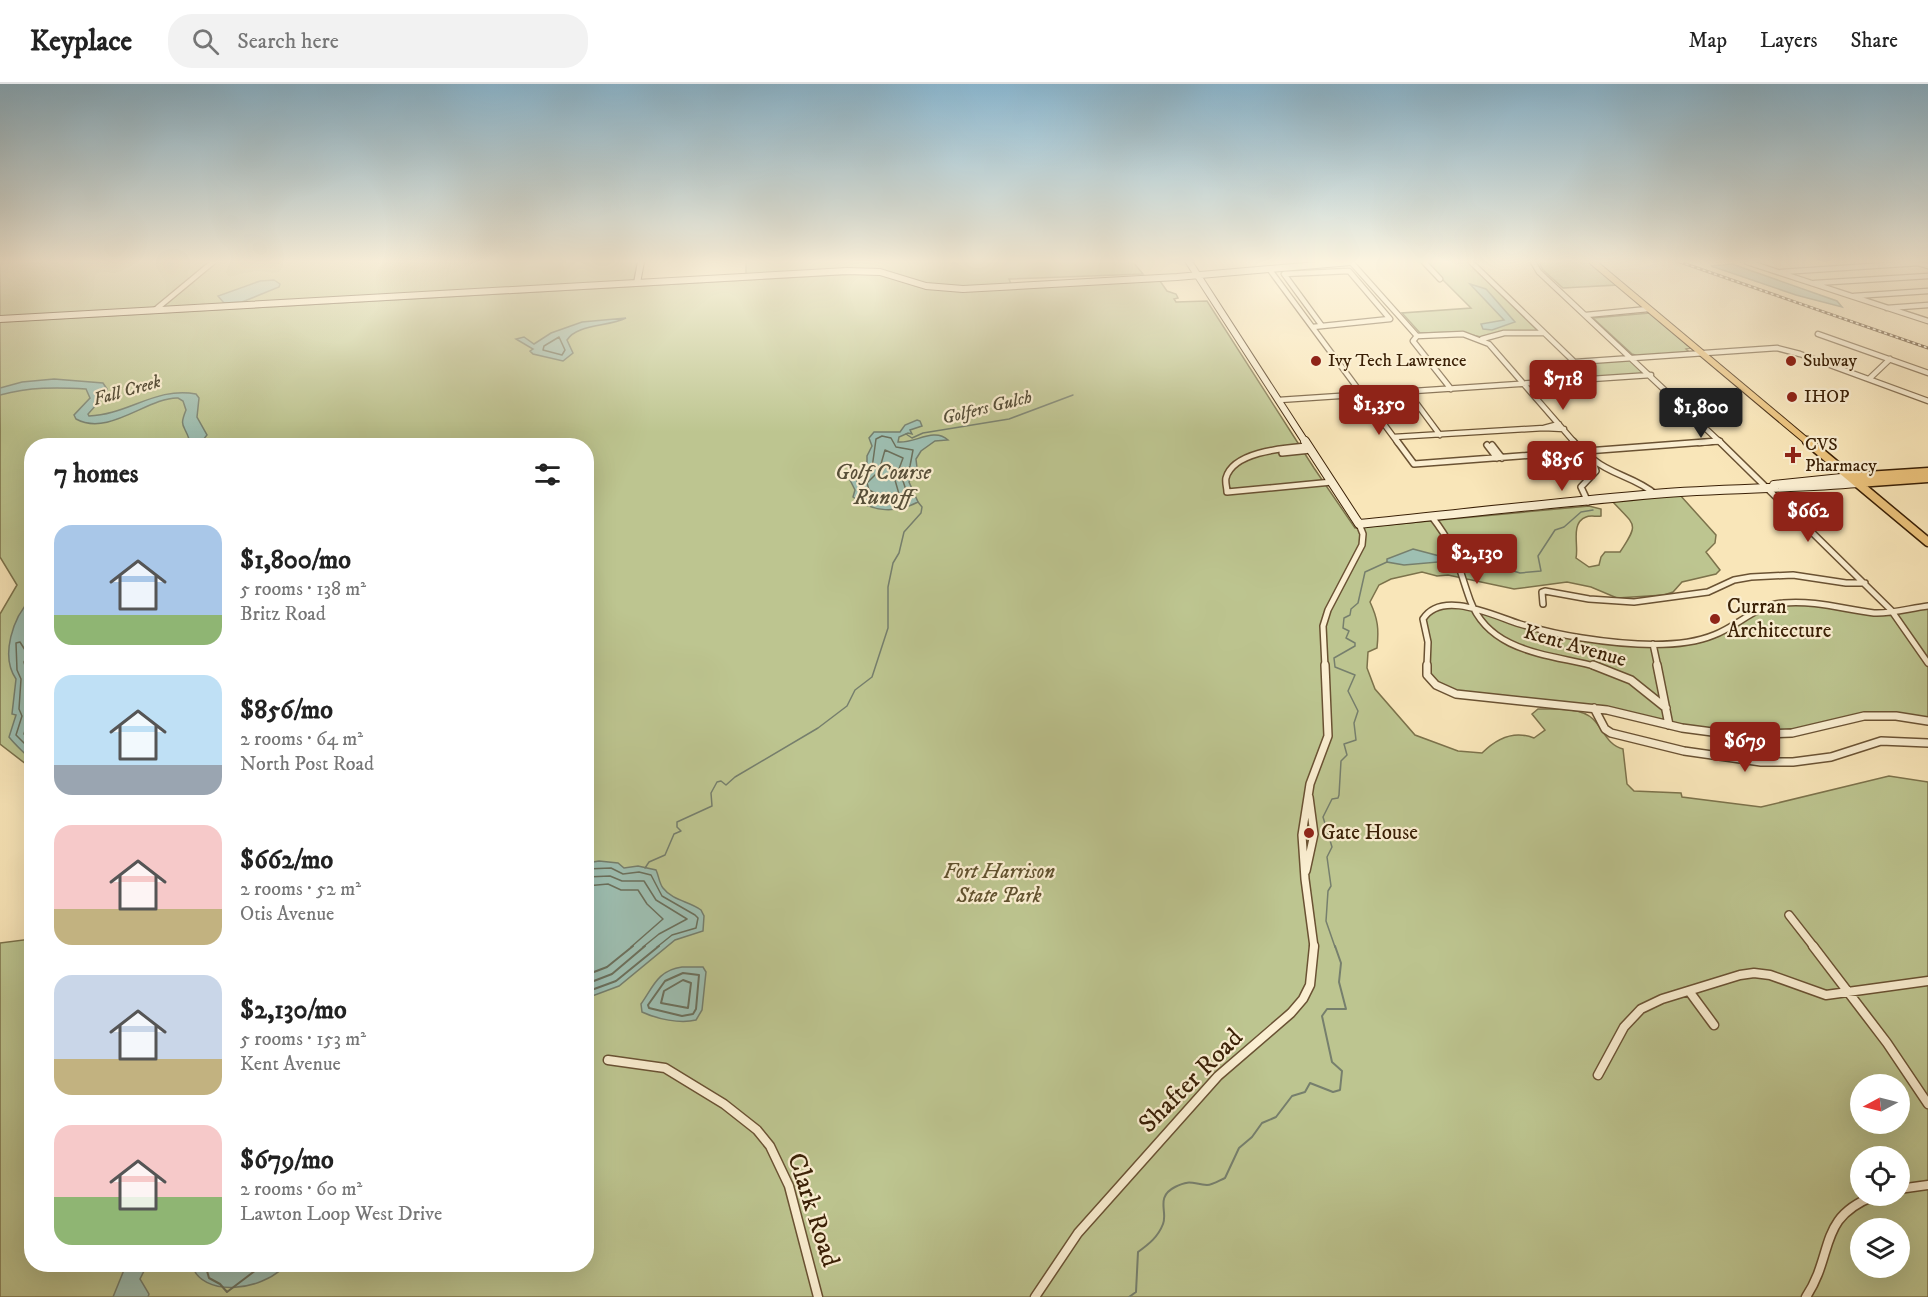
<!DOCTYPE html>
<html lang="en">
<head>
<meta charset="utf-8">
<style>
  :root { --surface:#fff; --page:#f2f2f2; --text:#222; --muted:#767676; --line:#e0e0e0; --accent:#8f2418 }
  body { margin:0; font-family:"IM FELL DW Pica",serif; background:var(--page); color:var(--text); height:100vh; display:flex; flex-direction:column; font-size:22px; white-space:nowrap }
  * { box-sizing:border-box; margin:0 }
  p { font-size:20px; color:var(--muted) }
  .icon { flex:none; width:33px; height:33px; fill:none; stroke:currentColor; stroke-width:2; stroke-linecap:round; stroke-linejoin:round }
  .map { position:relative; flex:1; overflow:hidden }
  .side { position:absolute; left:24px; top:354px; width:570px; height:834px; display:flex; flex-direction:column; background:var(--surface); border-radius:24px; box-shadow:0 6px 24px #0002 }
  .side>* { flex:none }
  .needle { width:39px; rotate:263deg }
  .buttons { position:absolute; left:1850px; top:990px; display:grid; gap:12px }
  .buttons a { display:grid; place-items:center; width:60px; height:60px; border-radius:50%; background:var(--surface); box-shadow:0 6px 24px #0002; font-size:30px }
  .price { position:absolute; translate:-50% -51px; padding:0 14px; border-radius:6px; background:var(--accent); color:#fff; font-size:20px; line-height:39px; filter:drop-shadow(0 2px 3px #0008) }
  .price::after { content:''; position:absolute; left:50%; top:36px; width:18px; height:14px; margin-left:-9px; background:inherit; clip-path:polygon(0 0,100% 0,50% 100%) }
  .price.selected { background:#222; color:#fff }
  ul { padding:0; list-style:none }
  li { display:flex; align-items:center; gap:18px; height:150px; padding:0 30px }
  li span { display:grid; place-items:center; flex:none; width:168px; height:120px; border-radius:18px; color:#555 }
  li>.icon { margin-inline-start:auto }
  span .icon { width:72px; height:72px; fill:#fffc; stroke-width:1 }
  li b { font-size:26px }
  h2 { display:flex; justify-content:space-between; align-items:center; height:72px; padding:0 30px; font-size:26px }
  header { display:flex; align-items:center; gap:36px; box-sizing:border-box; height:84px; padding:0 30px; background:var(--surface); border-bottom:2px solid var(--line) }
  header strong { font-size:28px }
  nav { display:flex; gap:33px; margin-inline-start:auto; font-size:21px }
  .search { width:420px; height:54px; background:var(--page); display:flex; align-items:center; gap:15px; box-sizing:border-box; padding:0 21px; border-radius:24px; color:var(--muted); font-size:22px }
  .map>svg:first-child { display:block }
</style>
</head>
<body>
<header>
<strong>Keyplace</strong>
<div class="search"><svg class="icon" aria-label="search" viewBox="0 0 24 24"><circle cx="10" cy="10" r="6"/><path d="M15 15l6 6"/></svg>Search here</div>
<nav><a>Map</a><a>Layers</a><a>Share</a></nav>
</header>
<div class="map">
<svg width="1928" height="1213" viewBox="0 0 1928 1213">
  <rect width="100%" height="100%" fill="#f9e6b9"/>
  <filter id="stains"><feTurbulence type="fractalNoise" baseFrequency=".00333" numOctaves="4"/><feColorMatrix values="0 0 0 0 .2 0 0 0 0 .09 0 0 0 0 .02 0 0 0 .5 -.17"/></filter>
  <radialGradient id="worn" r=".72"><stop offset=".6" stop-color="#630" stop-opacity="0"/><stop offset="1" stop-color="#630" stop-opacity=".3"/></radialGradient>
  <!-- green -->
  <path fill="#bdc590" stroke="#7c724b" stroke-width="1.5" fill-rule="evenodd" d="M 0,178 L 637,178 L 634,196 L 627,197 L 0,234 Z
    M 746,178 L 1133,178 L 1143,190 L 1009,195 L 1011,200 L 967,203 L 925,199 L 890,188 L 746,190 Z
    M 1425,178 L 1468,178 L 1539,248 L 1505,248 L 1481,253 L 1458,248 L 1420,249 L 1402,229 L 1471,224 Z
    M 1539,178 L 1588,178 L 1617,201 L 1563,204 L 1543,186 Z
    M 854,190 L 879,190 L 919,203 L 1059,202 L 1160,197 L 1167,207 L 1176,210 L 1178,214 L 1174,215 L 1176,218 L 1207,217 L 1314,384 L 1355,444 L 1589,422 L 1601,425 L 1601,432 C 1597,433 1590,431 1586,433 C 1570,439 1579,462 1576,474 L 1589,483 L 1599,481 L 1601,473 L 1605,468 L 1620,468 C 1640,438 1635,442 1612,417 L 1680,411 L 1716,451 L 1715,459 L 1706,468 L 1720,486 L 1716,490 L 1682,498 L 1673,508 L 1664,511 L 1617,514 L 1591,503 L 1567,498 L 1514,505 L 1448,491 L 1437,492 L 1422,488 L 1391,495 L 1379,501 L 1370,518 C 1378,535 1379,545 1377,564 L 1368,568 L 1367,584 L 1375,605 L 1415,651 L 1458,667 L 1482,669 C 1497,654 1514,646 1534,654 L 1545,646 L 1532,630 L 1538,625 C 1554,625 1581,623 1593,635 C 1604,646 1607,661 1623,665 L 1627,700 L 1634,707 L 1681,709 L 1682,713 L 1761,723 L 1889,692 L 1928,698 L 1928,1213 L 0,1213 L 0,859 L 31,855 L 32,1180 L 586,1180 L 586,362 L 32,362 L 31,684 L 0,660 L 0,530 L 17,501 L 0,473 L 0,238 ZM 1860,1000 L 1899,1000 L 1899,1040 L 1860,1040 ZM 1860,1072 L 1899,1072 L 1899,1112 L 1860,1112 ZM 1860,1144 L 1899,1144 L 1899,1184 L 1860,1184 Z
    M 1650,229 L 1691,264 L 1686,265 L 1689,268 L 1638,272 L 1632,270 L 1593,234 Z
    M 1633,274 L 1651,291 L 1592,295 L 1575,278 Z
    M 1787,519 L 1867,528 L 1891,526 L 1928,579 L 1928,637 L 1883,631 L 1813,645 L 1735,651 L 1639,632 L 1456,610 L 1431,596 L 1425,531 L 1430,526 L 1463,522 L 1558,549 L 1642,560 L 1704,555 L 1744,533 Z
    M 1928,524 L 1928,576 L 1896,530 Z"/>
  <!-- water -->
  <path fill="#9ebfb2" stroke="#767f6d" stroke-width="1.5" d="M 1732,180 L 1837,217 L 1842,223 L 1796,211 L 1711,182 Z
    M 274,196 L 280,200 L 279,203 L 242,218 L 224,219 L 218,212 L 260,197 Z
    M 1470,200 L 1486,205 L 1515,238 L 1492,246 L 1483,245 L 1481,240 L 1504,236 Z
    M 626,234 C 608,243 577,240 567,256 L 573,269 L 563,277 L 533,270 L 530,267 L 533,265 L 516,255 L 524,253 L 534,260 L 551,249 L 582,238 Z
    M 54,295 L 103,299 L 107,305 L 106,310 L 88,330 L 89,332 C 127,331 157,302 196,310 L 199,314 L 197,333 L 207,351 L 199,361 L 184,361 L 189,355 C 184,340 179,343 186,326 L 183,317 L 178,314 C 148,313 109,353 76,335 L 74,331 L 90,314 L 86,305 C 56,303 30,303 0,311 L 0,304 L 22,298 Z
    M 917,336 L 920,337 L 922,342 L 910,346 L 912,350 L 908,349 L 899,353 L 898,358 C 914,360 934,343 948,356 L 935,357 L 921,367 L 916,375 L 917,384 L 909,398 L 918,418 C 897,429 873,429 853,413 L 855,406 L 850,396 L 855,388 L 867,381 L 867,372 L 872,362 L 869,354 L 874,348 L 900,348 L 905,341 Z
    M 1413,465 L 1447,474 L 1450,477 L 1404,481 L 1387,478 L 1387,475 Z
    M 31,515 L 31,534 L 26,545 L 32,570 L 31,676 C 24,668 16,662 9,653 L 16,631 L 12,630 L 16,595 C 0,572 13,533 31,515 Z
    M 599,777 L 618,779 L 624,784 L 638,782 L 656,786 C 659,792 659,799 663,804 C 673,817 689,817 701,826 L 704,832 L 703,847 L 675,856 L 619,902 L 587,914 L 587,779 Z
    M 682,883 L 703,883 L 706,888 L 702,926 L 696,936 C 680,940 657,935 642,928 L 641,920 C 653,903 658,886 682,883 Z
    M 126,1181 L 147,1181 L 140,1195 L 149,1210 L 148,1213 L 113,1213 Z
    M 192,1181 L 192,1180 L 286,1181 C 260,1209 201,1213 192,1181 Z"/>
  <g fill="none" stroke-linecap="round" stroke-linejoin="round">
    <!-- shore-far1 -->
    <path stroke="#6c705c" stroke-width="1.5" d="M 559,253 L 565,266 L 562,271 L 543,266 L 544,262 Z
      M 882,352 L 891,354 L 896,363 L 913,366 L 910,382 L 903,397 L 909,415 C 893,425 878,418 862,411 L 857,397 L 860,392 L 872,384 L 876,355 Z
      M 885,366 L 903,374 L 895,396 L 899,410 L 897,413 L 879,411 L 869,406 L 867,399 L 879,387 Z
      M 32,568 L 25,566 L 20,558 L 16,559 L 17,586 L 21,595 L 19,625 L 22,632 L 16,651 L 32,667
      M 32,575 L 26,575 L 24,578 C 31,601 31,628 24,650 L 32,655
      M 586,785 L 611,784 L 623,790 L 639,788 L 651,791 L 662,812 L 695,831 L 698,834 L 696,844 L 672,851 L 657,863
      M 586,793 L 610,792 L 622,797 L 644,797 L 656,816 L 687,835 L 659,850 L 643,863
      M 586,802 L 608,800 L 621,806 L 638,806 L 647,820 L 663,835 L 631,863"/>
    <!-- shore -->
    <path stroke="#6c705c" stroke-width="2" d="M 683,889 L 699,891 L 696,925 L 693,930 L 682,932 L 649,924 L 648,921 L 665,897 Z
      M 586,891 L 607,883 L 633,862
      M 683,896 L 691,899 L 688,924 L 661,919 L 664,907 Z
      M 586,900 L 612,890 L 645,862
      M 586,908 L 616,897 L 659,862
      M 205,1180 L 209,1194 L 220,1200 L 227,1208 L 264,1180"/>
    <!-- stream-far1 -->
    <path stroke="#767f6d" stroke-width="1.5" d="M 906,350 L 912,354 L 923,349 L 1009,335 L 1073,311
      M 1459,477 L 1480,477 L 1520,489 L 1541,487 L 1538,472 L 1555,446 L 1564,443 L 1581,428 L 1593,426
      M 645,784 L 649,778 L 665,771 L 674,750 L 681,747 L 677,743 L 677,738 L 712,722 L 711,709 L 717,698 L 721,697 L 726,701 L 735,693 L 818,644 L 847,622 L 855,606 L 872,593 L 888,544 L 888,503 L 893,479 L 899,469 L 904,448 L 921,429 L 922,423 L 918,418
      M 1335,863 L 1326,837 L 1328,807 L 1331,802 L 1327,773 L 1332,763 L 1323,733 L 1332,715 L 1338,714 L 1339,711 L 1341,677 L 1347,671 L 1344,660 L 1356,656 L 1354,639 L 1358,627 L 1348,607 L 1355,591 L 1335,583 L 1334,574 L 1355,562 L 1355,559 L 1346,554 L 1349,547 L 1343,544 L 1344,534 L 1350,531 L 1351,525 L 1358,519 L 1365,488 L 1387,478"/>
    <!-- stream -->
    <path stroke="#767f6d" stroke-width="2" d="M 1129,1213 L 1136,1208 L 1138,1168 C 1149,1160 1158,1153 1163,1140 C 1168,1128 1155,1113 1175,1103 C 1190,1095 1193,1100 1207,1101 C 1213,1101 1220,1096 1225,1094 L 1239,1064 L 1252,1053 L 1262,1039 L 1276,1033 L 1292,1012 L 1305,1008 L 1310,999 L 1333,1008 L 1340,1006 L 1342,987 L 1332,978 L 1322,932 L 1327,925 L 1346,925 L 1339,898 L 1341,879 L 1335,862"/>
    <!-- street-far3 casing -->
    <g stroke="#6a5233" stroke-width="7">
      <path id="street-far3" d="M 1351,178 L 1417,252 L 1463,250 L 1489,260 L 1575,359
        M 1424,178 L 1440,195
        M 1471,178 L 1592,295
        M 1533,178 L 1539,188 L 1721,359
        M 1747,178 L 1928,237
        M 1915,178 L 1928,182
        M 1270,186 L 1398,359
        M 1349,187 L 1390,235 L 1322,242 L 1284,190 Z
        M 1781,188 L 1918,179
        M 1815,199 L 1928,192
        M 1854,212 L 1928,207
        M 1887,224 L 1928,221
        M 155,226 L 213,178
        M 1586,231 L 1648,225
        M 1313,243 L 1322,242
        M 1818,250 L 1928,289
        M 1417,252 L 1413,257 L 1451,305
        M 1482,255 L 1504,249 L 1544,249
        M 1575,278 L 1777,264 L 1800,270 L 1928,317
        M 1869,295 L 1890,275
        M 1279,316 L 1651,291
        M 1397,321 L 1417,320 L 1440,351
        M 1559,340 L 1544,344 L 1564,345
        M 1394,353 L 1544,344
        M 1699,359 L 1720,357"/>
    </g>
    <!-- street-far2 casing -->
    <g stroke="#6a5233" stroke-width="8">
      <path id="street-far2" d="M 1397,357 L 1414,380 L 1718,357
        M 1573,357 L 1594,381 L 1596,387 L 1581,403 L 1588,418
        M 1719,357 L 1891,526 L 1928,579
        M 1487,361 L 1497,374
        M 1492,361 L 1502,374
        M 1308,362 C 1286,364 1233,367 1226,394 C 1225,398 1227,404 1227,408 L 1332,398
        M 1282,369 L 1311,366
        M 1594,376 C 1612,391 1637,394 1655,410
        M 1432,433 C 1457,465 1457,480 1470,516 C 1490,570 1551,570 1598,583
        M 1543,520 L 1542,508 L 1545,507 L 1589,515 L 1634,518 L 1708,508 L 1734,496 L 1751,493 L 1793,491 L 1846,499 L 1865,499
        M 1653,560 L 1658,583
        M 1325,583 L 1323,542 L 1328,526 L 1362,461 L 1363,450 L 1359,440
        M 1427,583 L 1428,558 L 1423,535 C 1442,505 1494,532 1520,540 C 1540,546 1562,551 1582,554 C 1620,560 1678,566 1714,551 C 1738,542 1756,521 1783,519 C 1814,516 1843,525 1874,529 C 1891,530 1911,524 1928,522"/>
    </g>
    <!-- street-far1 casing -->
    <g stroke="#6a5233" stroke-width="10">
      <path id="street-far1" d="M 1427,581 L 1427,591 L 1436,601 L 1456,610 L 1607,626 L 1682,644 L 1735,651 L 1792,649 L 1864,632 L 1896,632 L 1928,637
        M 1593,581 L 1631,596 L 1666,624
        M 1657,581 L 1669,641
        M 1594,624 L 1605,645 L 1611,649 L 1684,667 L 1761,678 L 1793,678 L 1831,673 L 1881,657 L 1928,659
        M 1306,787 L 1314,750 L 1309,713
        M 1789,831 L 1814,863
        M 1314,863 L 1305,795 L 1302,751 L 1310,700 L 1328,652 L 1325,581"/>
    </g>
    <!-- street casing -->
    <g stroke="#6a5233" stroke-width="11">
      <path id="street" d="M 1813,862 L 1887,959 L 1928,1020
        M 1689,907 L 1714,941
        M 608,976 L 665,984 L 724,1020 L 757,1046 L 770,1062 L 789,1102 L 818,1213
        M 1598,991 L 1624,943 L 1641,925 L 1662,915 L 1740,891 L 1754,889 L 1770,891 L 1826,911 L 1928,897
        M 1899,1105 L 1928,1101
        M 1035,1213 L 1078,1149 L 1218,992 L 1291,929 L 1303,915 L 1310,901 L 1314,862
        M 1806,1213 C 1835,1169 1817,1134 1874,1112"/>
    </g>
    <!-- secondary-far1 casing -->
    <g stroke="#3a2006" stroke-width="8">
      <path id="secondary-far1" d="M 1189,178 L 1306,359
        M 637,199 L 641,178
        M 0,235 L 847,187 L 880,188 L 926,202 L 963,205 L 1177,193 L 1351,178"/>
    </g>
    <!-- secondary casing -->
    <g stroke="#3a2006" stroke-width="10">
      <path id="secondary" d="M 1305,357 L 1359,440 C 1457,430 1555,419 1654,410 C 1722,404 1790,405 1858,399
        M 1774,401 L 1851,393"/>
    </g>
    <!-- primary-far1 casing -->
    <g stroke="#3a2006" stroke-width="8">
      <path id="primary-far1" d="M 1593,178 L 1809,359"/>
    </g>
    <!-- primary casing -->
    <g stroke="#3a2006" stroke-width="11">
      <path id="primary" d="M 1807,357 L 1928,458
        M 1851,393 L 1928,388
        M 1858,399 L 1928,394"/>
    </g>
    <!-- street-far3 -->
    <use href="#street-far3" stroke="#fbefd2" stroke-width="4.5"/>
    <!-- street-far2 -->
    <use href="#street-far2" stroke="#fbefd2" stroke-width="5"/>
    <!-- street-far1 -->
    <use href="#street-far1" stroke="#fbefd2" stroke-width="7"/>
    <!-- street -->
    <use href="#street" stroke="#fbefd2" stroke-width="8"/>
    <!-- secondary-far1 -->
    <use href="#secondary-far1" stroke="#fbefd2" stroke-width="6"/>
    <!-- secondary -->
    <use href="#secondary" stroke="#fbefd2" stroke-width="8"/>
    <!-- primary-far1 -->
    <use href="#primary-far1" stroke="#ecc37c" stroke-width="6"/>
    <!-- primary -->
    <use href="#primary" stroke="#ecc37c" stroke-width="8"/>
    <!-- rail casing -->
    <g stroke="#3a2006" stroke-width="3">
      <path id="rail" d="M 1680,178 L 1928,264"/>
    </g>
    <!-- rail -->
    <use href="#rail" stroke="#fbefd2" stroke-width="1.5" stroke-dasharray="3" stroke-linecap="butt"/>
  </g>
  <!-- sky -->
  <linearGradient id="sky" x2="0" y2="1"><stop stop-color="#8ab8d2"/><stop offset="0.51" stop-color="#fcf4e0"/><stop offset="1" stop-color="#fcf4e0" stop-opacity="0"/></linearGradient>
  <rect width="1928" height="348" fill="url(#sky)"/>
  <!-- markers -->
  <g fill="#8f2418" stroke="#fbefd2" stroke-width="2">
    <circle cx="1316" cy="277" r="6"/>
    <circle cx="1791" cy="277" r="6"/>
    <circle cx="1792" cy="313" r="6"/>
    <path d="M1790 362h6v6h6v6h-6v6h-6v-6h-6v-6h6z"/>
    <circle cx="1715" cy="535" r="6"/>
    <circle cx="1309" cy="749" r="6"/>
  </g>
  <g text-anchor="middle" dominant-baseline="central" stroke-width="4.5" stroke-linejoin="round" paint-order="stroke">
    <!-- far-poi labels -->
    <g font-size="18" fill="#3a2006" stroke="#fbefd2" text-anchor="start">
      <text x="1328" y="277">Ivy Tech Lawrence</text>
      <text x="1803" y="277">Subway</text>
      <text x="1804" y="313">IHOP</text>
      <text x="1805" y="361">CVS<tspan x="1805" dy="21">Pharmacy</tspan></text>
    </g>
    <!-- far-water labels -->
    <g font-size="18" font-style="italic" fill="#58503a" stroke="#fbefd2">
      <text transform="translate(127 307) rotate(-16)">Fall Creek</text>
      <text transform="translate(987 324) rotate(-14)">Golfers Gulch</text>
    </g>
    <!-- poi labels -->
    <g font-size="21" fill="#3a2006" stroke="#fbefd2" text-anchor="start">
      <text x="1727" y="523">Curran<tspan x="1727" dy="24">Architecture</tspan></text>
      <text x="1321" y="749">Gate House</text>
    </g>
    <!-- street labels -->
    <g font-size="21" fill="#3a2006" stroke="#fbefd2">
      <text transform="translate(1575 562) rotate(16)">Kent Avenue</text>
    </g>
    <!-- park labels -->
    <g font-size="21" font-style="italic" fill="#61522f" stroke="#fbefd2">
      <text x="999" y="788">Fort Harrison<tspan x="999" dy="24">State Park</tspan></text>
    </g>
    <!-- water labels -->
    <g font-size="22" font-style="italic" fill="#58503a" stroke="#fbefd2">
      <text x="883" y="388">Golf Course<tspan x="883" dy="25">Runoff</tspan></text>
    </g>
    <!-- near-street labels -->
    <g font-size="26" fill="#3a2006" stroke="#fbefd2">
      <text transform="translate(1191 997) rotate(-45)">Shafter Road</text>
      <text transform="translate(813 1126) rotate(72)">Clark Road</text>
    </g>
  </g>
  <rect width="100%" height="100%" filter="url(#stains)"/>
  <rect width="100%" height="100%" fill="url(#worn)"/>
</svg>
<div class="buttons">
<a><svg class="needle" viewBox="-14 -14 28 28"><path d="M0-13l5 13h-10z" fill="#e53935"/><path d="M0 13l5-13h-10z" fill="#767676"/></svg></a>
<a><svg class="icon" aria-label="locate" viewBox="0 0 24 24"><circle cx="12" cy="12" r="6"/><path d="M12 2v4M12 18v4M2 12h4M18 12h4"/></svg></a>
<a><svg class="icon" aria-label="layers" viewBox="0 0 24 24"><path d="M12 4l9 5-9 5-9-5zM3 14l9 5 9-5"/></svg></a>
</div>
<b class="price" style="left:1563px;top:327px">$718</b>
<b class="price" style="left:1379px;top:352px">$1,350</b>
<b class="price selected" style="left:1701px;top:355px">$1,800</b>
<b class="price" style="left:1562px;top:408px">$856</b>
<b class="price" style="left:1808px;top:459px">$662</b>
<b class="price" style="left:1477px;top:501px">$2,130</b>
<b class="price" style="left:1745px;top:689px">$679</b>
<section class="side">
<h2>7 homes<svg class="icon" aria-label="filters" viewBox="0 0 24 24"><path d="M4 7h16M4 17h16"/><circle cx="9" cy="7" r="2"/><circle cx="15" cy="17" r="2"/></svg></h2>
<ul>
<li><span style="background:linear-gradient(#a9c7e8 75%,#8fb573 0)"><svg class="icon" aria-label="home" viewBox="0 0 24 24"><path d="M3 11l9-7 9 7M6 9v11h12V9"/></svg></span><div><b>$1,800/mo</b><p>5 rooms · 138 m²</p><p>Britz Road</p></div></li>
<li><span style="background:linear-gradient(#bfe0f5 75%,#9aa5b1 0)"><svg class="icon" aria-label="home" viewBox="0 0 24 24"><path d="M3 11l9-7 9 7M6 9v11h12V9"/></svg></span><div><b>$856/mo</b><p>2 rooms · 64 m²</p><p>North Post Road</p></div></li>
<li><span style="background:linear-gradient(#f6c9c9 70%,#c2b280 0)"><svg class="icon" aria-label="home" viewBox="0 0 24 24"><path d="M3 11l9-7 9 7M6 9v11h12V9"/></svg></span><div><b>$662/mo</b><p>2 rooms · 52 m²</p><p>Otis Avenue</p></div></li>
<li><span style="background:linear-gradient(#c9d6e8 70%,#c2b280 0)"><svg class="icon" aria-label="home" viewBox="0 0 24 24"><path d="M3 11l9-7 9 7M6 9v11h12V9"/></svg></span><div><b>$2,130/mo</b><p>5 rooms · 153 m²</p><p>Kent Avenue</p></div></li>
<li><span style="background:linear-gradient(#f6c9c9 60%,#8fb573 0)"><svg class="icon" aria-label="home" viewBox="0 0 24 24"><path d="M3 11l9-7 9 7M6 9v11h12V9"/></svg></span><div><b>$679/mo</b><p>2 rooms · 60 m²</p><p>Lawton Loop West Drive</p></div></li>
</ul>
</section>
</div>
</body>
</html>
